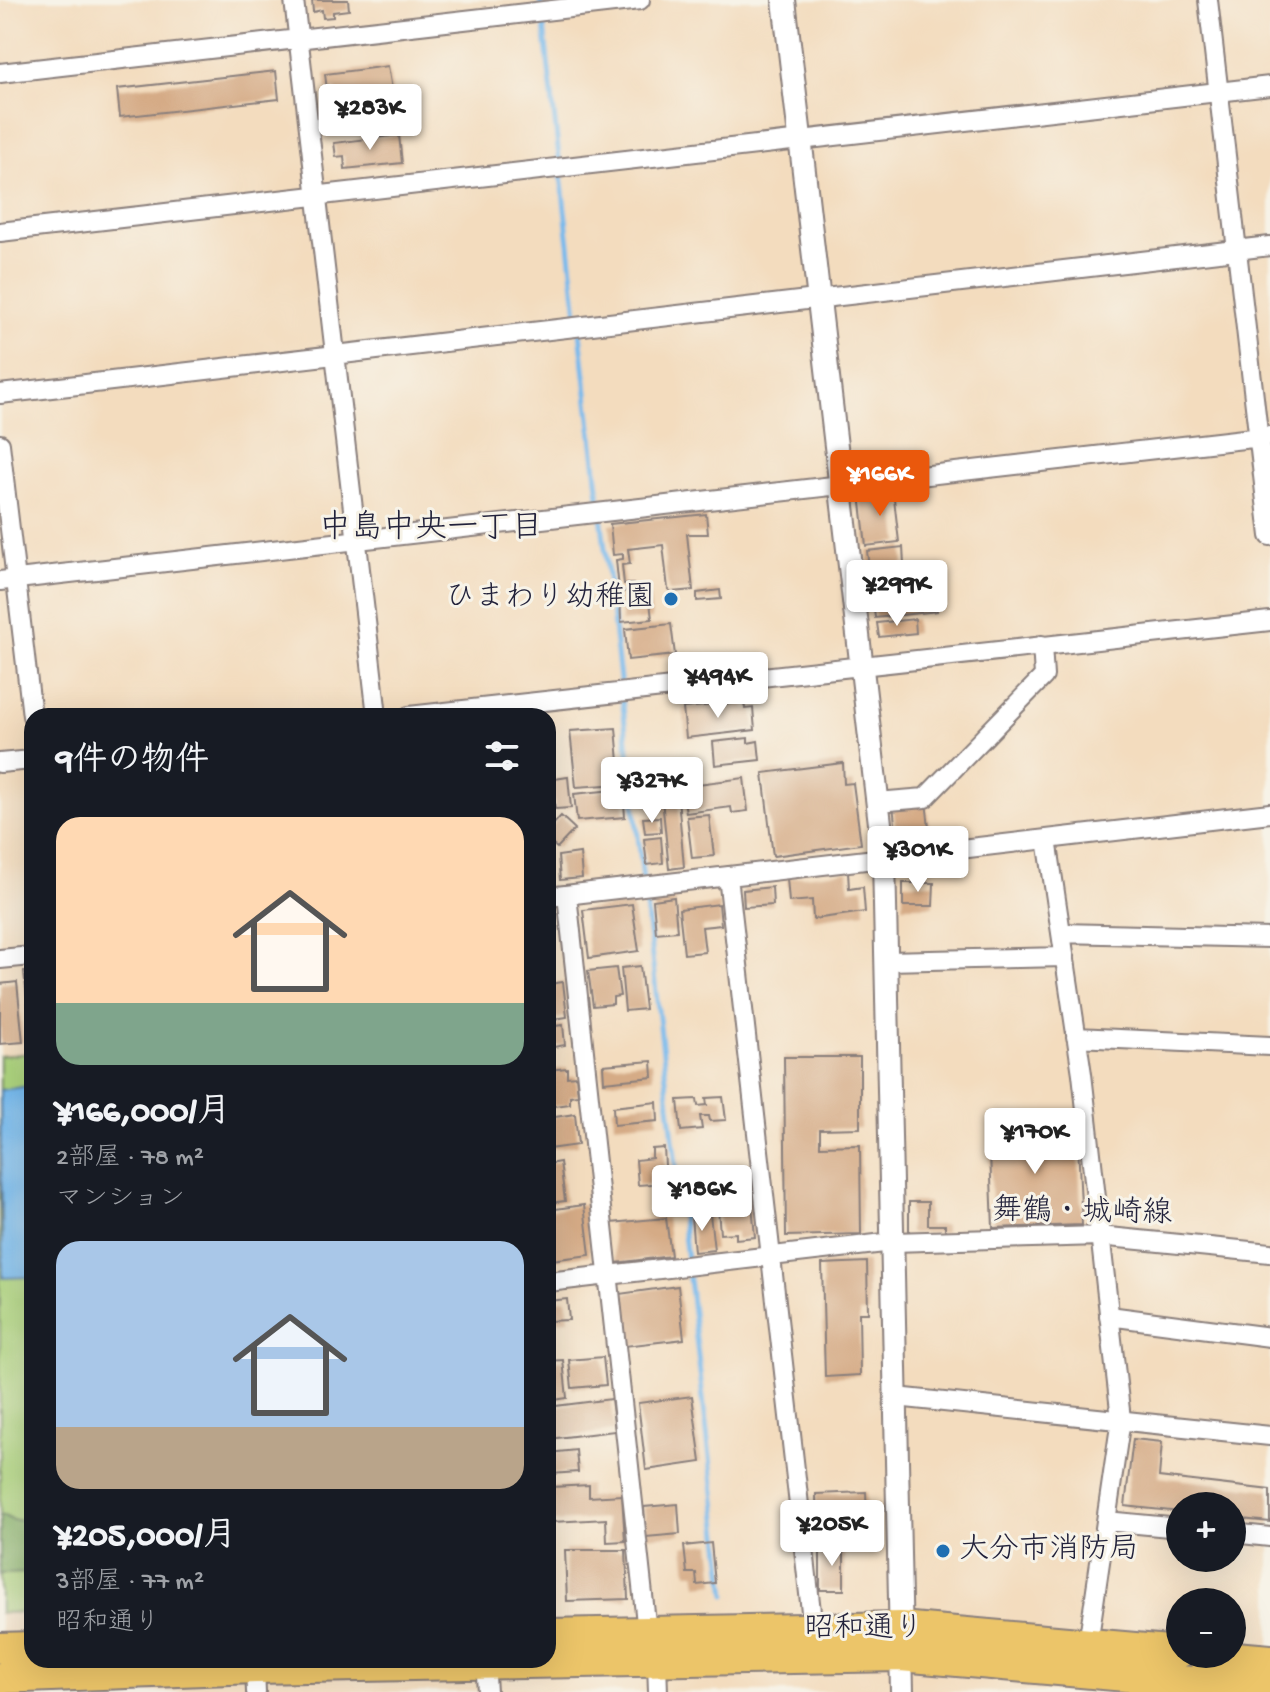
<!DOCTYPE html>
<html lang="ja">
<head>
<meta charset="utf-8">
<style>
  :root { --surface:#171b24; --page:#20242c; --text:#f1f3f6; --muted:#9ea1a6; --accent:#ea580c }
  body { margin:0; font-family:"Gochi Hand","Klee One",sans-serif; background:var(--page); color:var(--text); height:100vh; display:flex; flex-direction:column; font-size:30px; white-space:nowrap }
  * { box-sizing:border-box; margin:0 }
  p { font-size:26px; color:var(--muted) }
  .icon { flex:none; width:44px; height:44px; fill:none; stroke:currentColor; stroke-width:2; stroke-linecap:round; stroke-linejoin:round }
  .map { position:relative; flex:1; overflow:hidden }
  .drawer { position:absolute; left:24px; top:708px; width:532px; height:960px; display:flex; flex-direction:column; background:var(--surface); border-radius:24px; box-shadow:0 8px 32px #0002 }
  .drawer>* { flex:none }
  .controls { position:absolute; left:1166px; top:1492px; display:grid; gap:16px }
  .controls a { display:grid; place-items:center; width:80px; height:80px; border-radius:50%; background:var(--surface); box-shadow:0 8px 32px #0002; font-size:40px }
  .price { position:absolute; translate:-50% -68px; padding:0 18px; border-radius:8px; background:#fff; color:#222; font-size:26px; line-height:52px; filter:drop-shadow(0 2px 4px #0008) }
  .price::after { content:''; position:absolute; left:50%; top:48px; width:24px; height:18px; margin-left:-12px; background:inherit; clip-path:polygon(0 0,100% 0,50% 100%) }
  .price.selected { background:var(--accent); color:#fff }
  ul { padding:0; list-style:none }
  li { display:grid; align-content:center; gap:16px; height:424px; padding:0 32px }
  li span { display:grid; place-items:center; height:248px; border-radius:24px; color:#555 }
  li>.icon { margin-inline-start:auto }
  span .icon { width:144px; height:144px; fill:#fffc; stroke-width:1 }
  li b { font-size:34px }
  h2 { display:flex; justify-content:space-between; align-items:center; height:96px; padding:0 32px; font-size:34px }
  .map>svg:first-child { display:block }
</style>
</head>
<body>
<div class="map">
<svg width="1270" height="1692" viewBox="0 0 1270 1692">
  <rect width="100%" height="100%" fill="#f7f3e8"/>
  <filter id="ink" filterUnits="userSpaceOnUse"><feTurbulence type="fractalNoise" baseFrequency=".0125" numOctaves="2"/><feDisplacementMap in="SourceGraphic" scale="16" xChannelSelector="R" yChannelSelector="G"/><feConvolveMatrix kernelMatrix="1 2 1 2 8 2 1 2 1" color-interpolation-filters="sRGB"/></filter>
  <filter id="wash" filterUnits="userSpaceOnUse"><feTurbulence type="fractalNoise" baseFrequency=".006" numOctaves="4" result="noise"/><feDisplacementMap in="SourceGraphic" scale="32" xChannelSelector="R" yChannelSelector="G"/><feGaussianBlur stdDeviation="1.8" result="paint"/><feColorMatrix in="noise" values="0 0 0 0 0 0 0 0 0 0 0 0 0 0 0 0 0 1.4 0 .05"/><feComposite in="paint" operator="in"/></filter>
  <g filter="url(#wash)">
    <rect width="100%" height="100%" fill="#f3dcbe"/>
    <!-- green -->
    <path fill="#acd27d" stroke="#677a5c" stroke-width="2" d="M 32,1053 L 32,1612 L 0,1613 L 0,1056 Z"/>
    <!-- forest -->
    <path fill="#89b46c" stroke="#566b54" stroke-width="2" d="M 0,1514 L 12,1520 L 32,1520 L 32,1573 L 0,1574 Z"/>
    <!-- water -->
    <path fill="#77b9ec" stroke="#4c6e94" stroke-width="2" d="M 30,1086 L 32,1277 L 3,1278 L 0,1090 Z"/>
    <g fill="none" stroke-linecap="round" stroke-linejoin="round">
      <!-- stream -->
      <path stroke="#77b9ec" stroke-width="5" d="M 541,0 L 578,323
        M 580,332 L 621,688
        M 622,698 L 687,1260
        M 688,1270 L 726,1595"/>
    </g>
    <g id="blocks">
      <!-- building -->
      <path fill="#d5ab86" d="M 312,0 L 348,0 L 349,10 L 333,12 L 333,17 L 323,18 L 322,10 L 313,12 Z
        M 388,66 L 393,95 L 338,103 L 336,89 L 327,90 L 325,74 Z
        M 276,71 L 279,99 L 120,117 L 117,89 Z
        M 399,135 L 402,163 L 345,169 L 344,156 L 336,157 L 334,143 Z
        M 893,490 L 899,542 L 866,546 L 860,494 Z
        M 706,514 L 708,534 L 687,534 L 693,590 L 671,592 L 668,589 L 663,545 L 628,549 L 630,564 L 622,565 L 624,584 L 633,584 L 634,595 L 649,593 L 652,619 L 621,622 L 620,592 L 627,591 L 619,589 L 616,560 L 623,559 L 623,554 L 613,555 L 610,524 Z
        M 903,547 L 904,564 L 869,568 L 867,551 Z
        M 932,567 L 937,611 L 875,618 L 870,575 Z
        M 720,590 L 721,599 L 697,601 L 697,593 Z
        M 915,619 L 916,633 L 879,637 L 877,623 Z
        M 671,624 L 675,655 L 628,660 L 625,629 Z
        M 744,702 L 745,709 L 753,708 L 755,730 L 686,738 L 683,708 Z
        M 616,728 L 621,784 L 576,787 L 570,731 Z
        M 748,738 L 748,743 L 758,741 L 760,760 L 715,765 L 713,742 Z
        M 843,763 L 844,784 L 853,783 L 861,844 L 773,856 L 763,773 Z
        M 568,777 L 571,808 L 555,809 L 554,801 L 548,802 L 548,780 Z
        M 744,778 L 748,811 L 732,813 L 731,807 L 686,813 L 682,786 Z
        M 677,786 L 684,867 L 669,869 L 661,789 Z
        M 623,789 L 625,817 L 577,821 L 574,794 Z
        M 926,801 L 930,837 L 897,841 L 893,805 Z
        M 709,815 L 714,856 L 692,858 L 687,817 Z
        M 561,816 L 575,829 L 557,848 L 548,841 L 548,830 Z
        M 660,817 L 661,832 L 645,833 L 643,818 Z
        M 661,837 L 663,863 L 647,865 L 644,839 Z
        M 580,853 L 582,878 L 560,880 L 558,856 Z
        M 848,871 L 849,889 L 863,887 L 865,912 L 813,919 L 812,900 L 789,902 L 787,878 Z
        M 903,883 L 934,883 L 933,906 L 903,906 Z
        M 772,887 L 773,905 L 744,907 L 743,890 Z
        M 674,897 L 677,931 L 656,933 L 653,900 Z
        M 632,904 L 639,951 L 589,958 L 583,910 Z
        M 719,904 L 721,925 L 702,927 L 705,952 L 684,954 L 679,909 Z
        M 640,966 L 645,1009 L 625,1011 L 621,968 Z
        M 616,968 L 620,996 L 613,997 L 613,1004 L 593,1006 L 588,971 Z
        M 32,971 L 32,1023 L 30,1023 L 24,972 Z
        M 17,982 L 23,1042 L 0,1044 L 0,984 Z
        M 563,982 L 567,1017 L 554,1019 L 549,984 Z
        M 563,1025 L 565,1045 L 548,1048 L 548,1027 Z
        M 784,1057 L 860,1057 L 860,1128 L 820,1129 L 820,1146 L 860,1145 L 861,1234 L 786,1236 Z
        M 652,1061 L 653,1077 L 604,1082 L 603,1065 Z
        M 567,1068 L 567,1077 L 576,1076 L 578,1095 L 570,1096 L 570,1104 L 548,1107 L 548,1070 Z
        M 723,1097 L 726,1120 L 710,1121 L 709,1116 L 700,1116 L 702,1129 L 681,1131 L 678,1100 L 697,1099 L 698,1106 L 707,1105 L 706,1098 Z
        M 657,1102 L 658,1121 L 614,1125 L 613,1107 Z
        M 575,1114 L 578,1145 L 548,1149 L 548,1118 Z
        M 1077,1125 L 1082,1225 L 993,1228 L 989,1127 Z
        M 664,1148 L 666,1183 L 638,1185 L 636,1160 L 652,1158 L 652,1149 Z
        M 560,1162 L 565,1201 L 548,1203 L 548,1164 Z
        M 909,1202 L 928,1202 L 928,1225 L 945,1225 L 945,1233 L 909,1233 Z
        M 752,1204 L 755,1237 L 736,1239 L 736,1233 L 720,1234 L 718,1208 Z
        M 584,1205 L 590,1255 L 551,1260 L 548,1210 Z
        M 710,1214 L 714,1250 L 694,1252 L 691,1216 Z
        M 666,1218 L 671,1256 L 616,1263 L 611,1223 Z
        M 867,1262 L 868,1313 L 859,1313 L 860,1375 L 825,1377 L 822,1264 Z
        M 678,1286 L 684,1339 L 625,1346 L 619,1294 Z
        M 567,1299 L 569,1320 L 548,1321 L 548,1301 Z
        M 603,1357 L 606,1385 L 572,1388 L 569,1360 Z
        M 563,1360 L 567,1398 L 548,1401 L 548,1361 Z
        M 692,1396 L 701,1462 L 646,1470 L 638,1403 Z
        M 611,1399 L 615,1431 L 548,1439 L 548,1407 Z
        M 1133,1439 L 1162,1442 L 1159,1477 L 1270,1490 L 1270,1522 L 1232,1518 L 1232,1506 L 1180,1506 L 1180,1512 L 1125,1506 Z
        M 576,1450 L 578,1472 L 551,1474 L 549,1453 Z
        M 589,1485 L 589,1497 L 622,1495 L 625,1541 L 607,1542 L 606,1519 L 553,1522 L 552,1487 Z
        M 866,1492 L 868,1535 L 817,1537 L 816,1494 Z
        M 678,1504 L 680,1534 L 646,1537 L 644,1507 Z
        M 711,1543 L 715,1583 L 697,1585 L 696,1573 L 687,1573 L 684,1546 Z
        M 820,1547 L 844,1547 L 844,1590 L 820,1590 Z
        M 565,1550 L 626,1550 L 628,1599 L 567,1601 Z"/>
    </g>
  </g>
  <g filter="url(#ink)">
    <use href="#blocks" fill-opacity="0" stroke="#8a7f7c" stroke-width="2"/>
    <g fill="none" stroke-linecap="round" stroke-linejoin="round">
      <!-- minor casing -->
      <g stroke="#8a7f7c" stroke-width="22">
        <path id="minor" d="M 294,0 L 377,716
          M 1208,0 L 1270,536
          M 0,73 L 640,0
          M 0,232 L 1270,86
          M 0,394 L 1270,246
          M 0,444 L 32,716
          M 0,581 L 1270,436
          M 409,716 L 1270,621
          M 0,763 L 32,760
          M 877,802 L 925,798 L 1044,676 L 1042,645
          M 1047,839 L 1082,1074 L 1121,1419 L 1088,1644
          M 728,876 L 813,1629
          M 567,895 L 647,1632
          M 548,897 L 1270,813
          M 1061,933 L 1270,938
          M 0,959 L 32,956
          M 887,961 L 1065,957
          M 1076,1037 L 1270,1046
          M 548,1282 L 893,1242 L 1099,1236 L 1270,1253
          M 1109,1316 L 1270,1337
          M 896,1397 L 1270,1436
          M 1106,1521 L 1180,1528
          M 1232,1533 L 1270,1537
          M 485,1660 L 487,1692
          M 657,1662 L 658,1692
          M 255,1668 L 256,1692"/>
      </g>
      <!-- tertiary casing -->
      <g stroke="#8a7f7c" stroke-width="26">
        <path id="tertiary" d="M 784,0 L 884,858 L 902,1692"/>
      </g>
      <!-- trunk casing -->
      <g stroke="#8a7f7c" stroke-width="34">
        <path id="trunk" d="M 548,1634 L 900,1627 L 1180,1652
          M 0,1648 L 32,1647
          M 1201,1654 L 1270,1660
          M 0,1678 L 255,1668 L 901,1656 L 1270,1689"/>
      </g>
      <!-- minor -->
      <use href="#minor" stroke="#fff" stroke-width="18"/>
      <!-- tertiary -->
      <use href="#tertiary" stroke="#fff" stroke-width="22"/>
      <!-- trunk -->
      <use href="#trunk" stroke="#ecc569" stroke-width="30"/>
    </g>
  </g>
  <!-- markers -->
  <g fill="#1f6fb2" stroke="#f7f3e8" stroke-width="3">
    <circle cx="671" cy="599" r="8"/>
    <circle cx="943" cy="1551" r="8"/>
  </g>
  <g text-anchor="middle" dominant-baseline="central" stroke-width="6" stroke-linejoin="round" paint-order="stroke">
    <!-- poi labels -->
    <g font-size="30" fill="#22223b" stroke="#f7f3e8" text-anchor="end">
      <text x="655" y="599">ひまわり幼稚園</text>
      <text x="959" y="1551" text-anchor="start">大分市消防局</text>
    </g>
    <!-- street labels -->
    <g font-size="30" fill="#22223b" stroke="#f7f3e8">
      <text transform="translate(1082 1214) rotate(1)">舞鶴・城崎線</text>
      <text x="864" y="1630">昭和通り</text>
    </g>
    <!-- neighbourhood labels -->
    <g font-size="32" fill="#22223b" stroke="#f7f3e8">
      <text x="431" y="530">中島中央一丁目</text>
    </g>
  </g>
</svg>
<div class="controls">
<a>+</a>
<a>−</a>
</div>
<b class="price" style="left:370px;top:152px">¥283K</b>
<b class="price selected" style="left:880px;top:518px">¥166K</b>
<b class="price" style="left:897px;top:628px">¥299K</b>
<b class="price" style="left:718px;top:720px">¥494K</b>
<b class="price" style="left:652px;top:825px">¥327K</b>
<b class="price" style="left:918px;top:894px">¥301K</b>
<b class="price" style="left:1035px;top:1176px">¥170K</b>
<b class="price" style="left:702px;top:1233px">¥186K</b>
<b class="price" style="left:832px;top:1568px">¥205K</b>
<section class="drawer">
<h2>9件の物件<svg class="icon" aria-label="filters" viewBox="0 0 24 24"><path d="M4 7h16M4 17h16"/><circle cx="9" cy="7" r="2"/><circle cx="15" cy="17" r="2"/></svg></h2>
<ul>
<li><span style="background:linear-gradient(#ffd9b3 75%,#7fa58c 0)"><svg class="icon" aria-label="home" viewBox="0 0 24 24"><path d="M3 11l9-7 9 7M6 9v11h12V9"/></svg></span><div><b>¥166,000/月</b><p>2部屋 · 78 m²</p><p>マンション</p></div></li>
<li><span style="background:linear-gradient(#a9c7e8 75%,#b9a48a 0)"><svg class="icon" aria-label="home" viewBox="0 0 24 24"><path d="M3 11l9-7 9 7M6 9v11h12V9"/></svg></span><div><b>¥205,000/月</b><p>3部屋 · 77 m²</p><p>昭和通り</p></div></li>
</ul>
</section>
</div>
</body>
</html>
